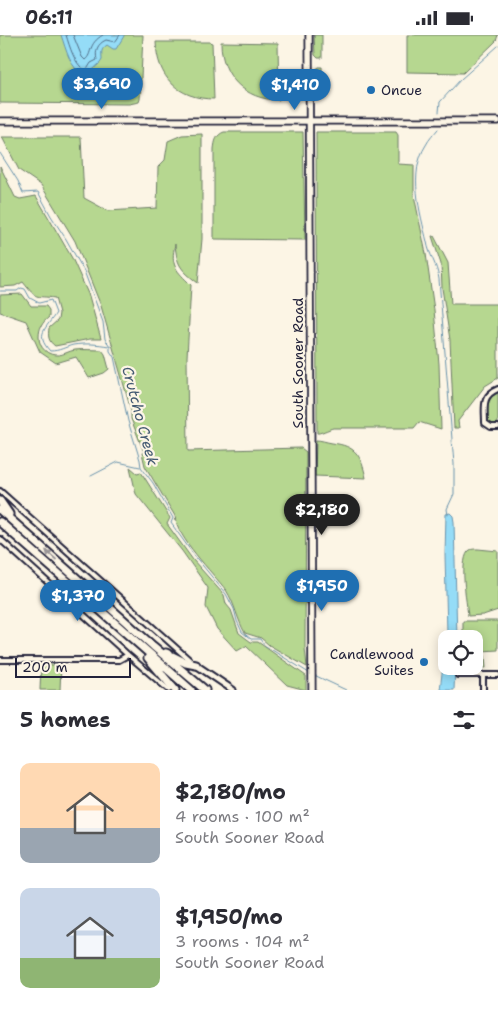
<!DOCTYPE html>
<html lang="en">
<head>
<meta charset="utf-8">
<style>
  :root { --surface:#fff; --page:#f2f2f3; --text:#2b2b33; --muted:#7c7c81; --accent:#1f6fb2 }
  body { margin:0; font-family:"Shantell Sans",sans-serif; background:var(--page); color:var(--text); height:100vh; display:flex; flex-direction:column; font-size:19px; white-space:nowrap }
  * { box-sizing:border-box; margin:0 }
  p { font-size:16px; color:var(--muted) }
  .icon { flex:none; width:28px; height:28px; fill:none; stroke:currentColor; stroke-width:2; stroke-linecap:round; stroke-linejoin:round }
  .map { position:relative; height:655px; overflow:hidden }
  .details { display:flex; flex-direction:column; background:var(--surface); flex:1 }
  .details>* { flex:none }
  .controls { position:absolute; left:438px; top:595px; display:grid; gap:10px }
  .controls a { display:grid; place-items:center; width:45px; height:45px; border-radius:10px; background:var(--surface); box-shadow:0 2px 12px #0003; font-size:25px }
  .scale { position:absolute; left:15px; bottom:12px; width:116px; box-sizing:border-box; padding-left:5px; border:2px solid #22223b; border-top:0; font-size:14px; line-height:18px; white-space:nowrap; color:#22223b; -webkit-text-stroke:4px #fcf5e5; paint-order:stroke }
  .price { position:absolute; translate:-50% -42px; padding:0 11px; border-radius:18px; background:var(--accent); color:#fff; font-size:16px; line-height:32px; filter:drop-shadow(0 1px 2px #0008) }
  .price::after { content:''; position:absolute; left:50%; top:30px; width:15px; height:11px; margin-left:-8px; background:inherit; clip-path:polygon(0 0,100% 0,50% 100%) }
  .price.selected { background:#222; color:#fff }
  ul { padding:0; list-style:none }
  li { display:flex; align-items:center; gap:15px; height:125px; padding:0 20px }
  li span { display:grid; place-items:center; flex:none; width:140px; height:100px; border-radius:10px; color:#555 }
  li>.icon { margin-inline-start:auto }
  span .icon { width:60px; height:60px; fill:#fffc; stroke-width:1 }
  li b { font-size:21px }
  h2 { display:flex; justify-content:space-between; align-items:center; height:60px; padding:0 20px; font-size:21px }
  .status { display:flex; justify-content:space-between; align-items:center; height:35px; padding:0 25px; background:var(--surface); direction:ltr }
  .status svg { height:14px; fill:currentColor }
  .map>svg:first-child { display:block }
</style>
</head>
<body>
<div class="status"><b>06:11</b><svg viewBox="0 0 49 12"><path d="M0 12V9h3v3zM5 12V6h3v6zM10 12V3h3v9zM15 12V0h3v12zM26 1h20v11H26zM47 4h2v5h-2z"/></svg></div>
<div class="map">
<svg width="498" height="655" viewBox="0 0 498 655">
  <rect width="100%" height="100%" fill="#fcf5e5"/>
  <filter id="ink" filterUnits="userSpaceOnUse"><feTurbulence type="fractalNoise" baseFrequency=".02" numOctaves="2"/><feDisplacementMap in="SourceGraphic" scale="10" xChannelSelector="R" yChannelSelector="G"/><feConvolveMatrix kernelMatrix="1 2 1 2 8 2 1 2 1" color-interpolation-filters="sRGB"/></filter>
  <g filter="url(#ink)">
    <!-- green -->
    <path fill="#b6d790" stroke="#6c7c66" d="M 0,0 L 143,0 L 140,64 L 139,67 L 129,69 L 0,68 Z
      M 314,0 L 322,0 L 322,23 L 318,23 L 315,20 Z
      M 407,0 L 498,0 L 496,6 L 463,38 L 407,37 Z
      M 156,7 L 209,7 L 212,8 L 214,64 C 178,64 157,42 156,7 Z
      M 221,7 L 278,8 L 279,65 C 245,65 221,41 221,7 Z
      M 319,32 L 322,32 L 322,58 L 319,58 L 315,54 L 315,35 Z
      M 224,97 L 303,97 L 305,205 L 214,204 L 214,114 C 215,106 216,100 224,97 Z
      M 316,97 L 396,97 L 398,100 L 398,129 L 414,130 L 414,160 L 426,219 L 434,275 L 439,329 L 441,394 L 419,387 L 414,393 L 333,393 C 329,394 319,399 317,398 Z
      M 182,100 L 202,99 L 202,204 L 198,248 C 180,234 177,230 175,209 C 170,231 176,235 191,250 L 187,322 L 188,416 L 301,413 L 306,417 L 305,613 L 307,632 L 269,610 L 261,603 L 245,598 C 237,584 235,569 226,555 C 212,537 177,503 175,481 L 145,431 L 142,418 L 144,417 L 131,384 L 131,375 L 101,271 L 75,206 L 41,150 L 19,135 L 2,102 L 81,102 L 84,163 L 108,176 L 157,173 L 158,132 L 165,125 L 168,106 Z
      M 0,131 L 15,162 L 20,164 L 36,161 L 72,223 L 89,261 L 101,304 L 90,304 L 55,311 C 48,306 48,301 49,293 L 58,285 L 59,278 L 55,263 C 34,260 38,266 23,247 L 15,251 L 0,252 Z
      M 432,201 L 434,201 L 448,228 L 451,269 L 498,269 L 498,343 L 485,351 L 458,386 L 459,393 L 454,393 L 450,305 L 442,253 L 441,229 Z
      M 22,259 L 31,271 L 46,271 L 49,275 L 49,282 C 42,288 39,293 39,302 C 39,313 48,321 59,320 C 65,319 69,316 75,315 C 83,314 93,315 102,315 L 105,319 L 109,334 L 104,338 L 89,343 L 76,322 L 56,328 L 40,317 L 26,286 L 0,277 L 0,260 Z
      M 498,358 L 498,391 L 493,391 L 488,388 C 487,376 486,362 498,358 Z
      M 316,405 C 321,405 326,407 332,408 C 356,411 361,420 366,443 L 315,441 Z
      M 130,432 L 137,438 L 141,437 L 170,483 L 167,489 L 193,525 L 224,560 L 226,569 L 231,575 L 239,598 L 251,607 L 258,607 L 306,641 L 306,655 L 287,650 L 246,611 L 237,616 L 217,594 L 206,572 L 208,553 L 182,516 L 136,459 Z
      M 478,514 L 498,516 L 498,575 L 483,580 L 468,581 C 467,569 458,522 470,515 C 472,514 475,514 478,514 Z
      M 463,586 L 498,586 L 498,615 L 481,616 L 485,621 L 486,633 L 463,631 L 474,631 L 474,604 L 463,604 Z
      M 41,630 L 61,630 L 60,655 L 40,655 Z"/>
    <!-- water -->
    <path fill="#95dcf7" stroke="#6792ac" d="M 61,0 L 124,0 L 124,1 L 116,14 L 113,14 L 107,10 C 100,15 102,17 102,25 C 99,31 94,31 92,38 L 85,41 C 70,34 66,14 61,0 Z
      M 450,478 L 453,481 L 454,487 L 457,604 L 446,604 L 446,631 L 455,631 L 454,655 L 440,655 L 447,598 L 445,520 L 446,479 Z"/>
    <g fill="none" stroke-linecap="round" stroke-linejoin="round">
      <!-- shore -->
      <path stroke="#506c86" stroke-width="1" d="M 66,0 C 70,12 74,29 86,36 L 91,28 L 97,25 C 95,16 97,9 106,5 L 115,7 L 120,0
        M 73,0 L 82,22 L 85,25 C 93,19 87,9 103,0"/>
      <!-- stream -->
      <path stroke="#6792ac" stroke-width="1" d="M 439,77 L 440,67 L 461,44 L 498,11
        M 438,94 C 434,99 429,104 426,110 C 408,138 420,177 427,207 C 429,220 437,229 439,244 L 454,429 L 454,459 L 447,474 L 448,480
        M 0,118 L 18,146 L 23,158 L 38,157 L 51,181 L 66,204 L 84,236 L 103,287 L 105,304 L 110,311 L 110,316 L 114,322 L 128,386 L 140,425 L 141,432 L 153,448 L 173,483 L 171,488 L 193,519 L 226,559 L 234,574 L 237,586 L 242,597 L 251,604 L 260,604 L 264,610 L 309,638
        M 0,256 L 17,256 L 21,253 L 25,254 L 30,263 L 39,268 L 51,265 L 56,278 C 47,293 34,299 50,316 C 60,316 65,312 73,310 C 86,308 97,309 109,311
        M 91,441 L 118,427 L 140,432
        M 314,640 L 346,655"/>
      <!-- minor casing -->
      <g stroke="#22223b" stroke-width="8">
        <path id="minor" d="M 498,354 C 481,361 485,372 485,388 L 491,392 L 498,392
          M 0,456 L 194,629
          M 0,504 L 128,620 L 169,655
          M 0,625 L 119,625 L 128,620
          M 458,640 L 498,640
          M 483,640 L 483,655"/>
      </g>
      <!-- tertiary casing -->
      <g stroke="#22223b" stroke-width="9">
        <path id="tertiary" d="M 196,630 L 233,655"/>
      </g>
      <!-- secondary casing -->
      <g stroke="#22223b" stroke-width="9">
        <path id="secondary" d="M 309,0 L 312,655
          M 0,86 L 498,86"/>
      </g>
      <!-- motorway casing -->
      <g stroke="#22223b" stroke-width="11">
        <path id="motorway" d="M 0,466 L 9,479
          M 0,475 L 153,611 L 205,655
          M 0,487 L 191,655
          M 166,618 L 186,628 L 196,630
          M 148,623 L 175,655"/>
      </g>
      <!-- minor -->
      <use href="#minor" stroke="#fcf5e5" stroke-width="4"/>
      <!-- tertiary -->
      <use href="#tertiary" stroke="#fcf5e5" stroke-width="5"/>
      <!-- secondary -->
      <use href="#secondary" stroke="#fcf5e5" stroke-width="5.5"/>
      <!-- motorway -->
      <use href="#motorway" stroke="#fcf5e5" stroke-width="7"/>
    </g>
    <!-- one-way arrows -->
    <defs><path id="oneway-solid" d="M-6-.8H1V-3.2L6.5 0L1 3.2V.8H-6Z" transform="scale(1.25)"/></defs>
    <use fill="#9a9698" href="#oneway-solid" transform="translate(51 520) rotate(-138)"/>
  </g>
  <!-- markers -->
  <g fill="#1f6fb2" stroke="#fcf5e5" stroke-width="2">
    <circle cx="371" cy="55" r="5"/>
    <circle cx="424" cy="627" r="5"/>
  </g>
  <g text-anchor="middle" dominant-baseline="central" stroke-width="4.5" stroke-linejoin="round" paint-order="stroke">
    <!-- poi labels -->
    <g font-size="14" fill="#22223b" stroke="#fcf5e5" text-anchor="start">
      <text x="381" y="55">Oncue</text>
      <text x="414" y="619" text-anchor="end">Candlewood<tspan x="414" dy="16">Suites</tspan></text>
    </g>
    <!-- street labels -->
    <g font-size="14" fill="#22223b" stroke="#fcf5e5">
      <text transform="translate(298 328) rotate(-90)">South Sooner Road</text>
    </g>
    <!-- water labels -->
    <g font-size="15" font-style="italic" fill="#445a73" stroke="#fcf5e5">
      <text transform="translate(140 381) rotate(75)">Crutcho Creek</text>
    </g>
  </g>
</svg>
<div class="controls">
<a><svg class="icon" aria-label="locate" viewBox="0 0 24 24"><circle cx="12" cy="12" r="6"/><path d="M12 2v4M12 18v4M2 12h4M18 12h4"/></svg></a>
</div>
<div class="scale">200 m</div>
<b class="price" style="left:102px;top:75px">$3,690</b>
<b class="price" style="left:295px;top:76px">$1,410</b>
<b class="price selected" style="left:322px;top:501px">$2,180</b>
<b class="price" style="left:322px;top:577px">$1,950</b>
<b class="price" style="left:78px;top:587px">$1,370</b>
</div>
<section class="details">
<h2>5 homes<svg class="icon" aria-label="filters" viewBox="0 0 24 24"><path d="M4 7h16M4 17h16"/><circle cx="9" cy="7" r="2"/><circle cx="15" cy="17" r="2"/></svg></h2>
<ul>
<li><span style="background:linear-gradient(#ffd9b3 65%,#9aa5b1 0)"><svg class="icon" aria-label="home" viewBox="0 0 24 24"><path d="M3 11l9-7 9 7M6 9v11h12V9"/></svg></span><div><b>$2,180/mo</b><p>4 rooms · 100 m²</p><p>South Sooner Road</p></div></li>
<li><span style="background:linear-gradient(#c9d6e8 70%,#8fb573 0)"><svg class="icon" aria-label="home" viewBox="0 0 24 24"><path d="M3 11l9-7 9 7M6 9v11h12V9"/></svg></span><div><b>$1,950/mo</b><p>3 rooms · 104 m²</p><p>South Sooner Road</p></div></li>
</ul>
</section>
</body>
</html>
